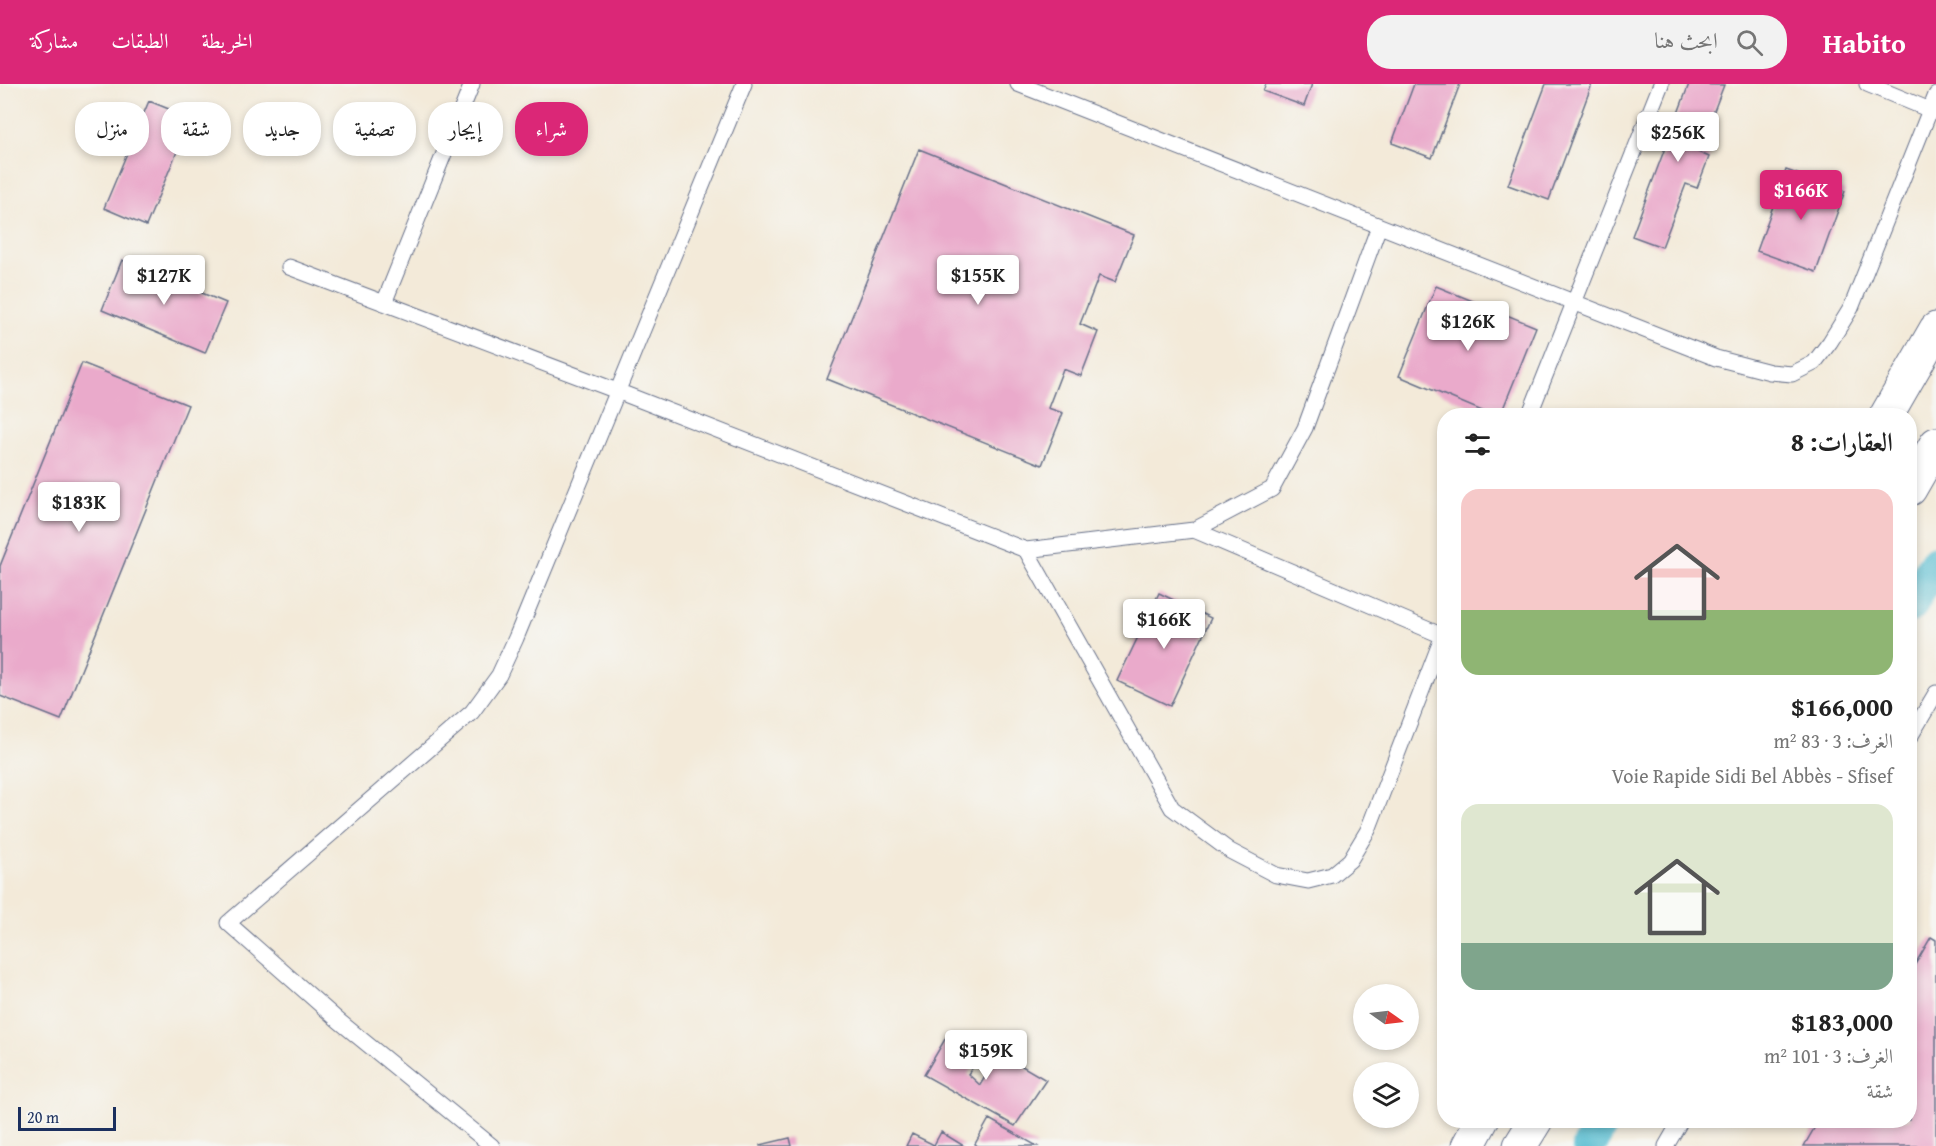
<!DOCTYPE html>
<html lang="ar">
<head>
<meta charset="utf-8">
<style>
  :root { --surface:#fff; --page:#f2f2f2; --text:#222; --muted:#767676; --accent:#db2777 }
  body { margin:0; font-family:"Gentium Book Plus",Amiri,serif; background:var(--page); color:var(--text); direction:rtl; height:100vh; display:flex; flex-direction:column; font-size:22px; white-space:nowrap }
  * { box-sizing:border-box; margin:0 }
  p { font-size:20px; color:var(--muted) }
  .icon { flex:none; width:33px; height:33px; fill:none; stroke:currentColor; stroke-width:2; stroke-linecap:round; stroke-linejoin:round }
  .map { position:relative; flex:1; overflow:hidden; direction:ltr }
  .side { position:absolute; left:1437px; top:324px; width:480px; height:720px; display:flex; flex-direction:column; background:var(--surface); border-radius:24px; box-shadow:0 3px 9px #0003; direction:rtl }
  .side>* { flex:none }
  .top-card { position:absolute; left:18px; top:18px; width:570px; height:54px; direction:rtl; display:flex; gap:12px }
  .needle { width:39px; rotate:104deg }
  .controls { position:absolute; left:1353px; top:900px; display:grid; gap:12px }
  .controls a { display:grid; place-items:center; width:66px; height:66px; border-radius:50%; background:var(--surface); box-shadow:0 3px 9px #0003; font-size:30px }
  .scale { position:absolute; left:18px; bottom:15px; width:98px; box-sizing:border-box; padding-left:6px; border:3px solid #1b2f5e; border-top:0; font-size:16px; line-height:21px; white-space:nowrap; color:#1b2f5e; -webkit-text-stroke:4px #f6f6f2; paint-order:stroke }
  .price { position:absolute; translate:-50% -51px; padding:0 14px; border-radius:6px; background:#fff; color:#222; font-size:20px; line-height:39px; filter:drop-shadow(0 2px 3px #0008) }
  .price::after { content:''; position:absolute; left:50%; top:36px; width:18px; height:14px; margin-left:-9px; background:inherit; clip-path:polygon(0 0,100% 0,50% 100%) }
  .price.active { background:var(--accent); color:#fff }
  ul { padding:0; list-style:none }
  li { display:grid; align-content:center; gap:12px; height:318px; padding:0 24px }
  li span { display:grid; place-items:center; height:186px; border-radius:18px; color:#555 }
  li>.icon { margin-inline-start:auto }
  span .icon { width:108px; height:108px; fill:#fffc; stroke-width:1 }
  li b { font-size:26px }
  h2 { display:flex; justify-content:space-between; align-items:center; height:72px; padding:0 24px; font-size:26px }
  .chip { padding:0 21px; border-radius:24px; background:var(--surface); box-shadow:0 3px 9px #0003; font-size:21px; line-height:54px }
  .chip.active { background:var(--accent); color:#fff }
  header { display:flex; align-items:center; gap:36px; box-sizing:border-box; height:84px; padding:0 30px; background:var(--accent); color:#fff }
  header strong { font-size:28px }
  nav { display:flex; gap:33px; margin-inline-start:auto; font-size:21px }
  .search { width:420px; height:54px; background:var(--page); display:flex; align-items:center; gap:15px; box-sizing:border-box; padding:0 21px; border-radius:24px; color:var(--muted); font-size:22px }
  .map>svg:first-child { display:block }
</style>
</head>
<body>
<header>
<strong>Habito</strong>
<div class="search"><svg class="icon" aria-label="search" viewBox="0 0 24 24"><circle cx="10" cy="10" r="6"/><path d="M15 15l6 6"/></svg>ابحث هنا</div>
<nav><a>الخريطة</a><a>الطبقات</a><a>مشاركة</a></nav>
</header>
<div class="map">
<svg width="1936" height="1062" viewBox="0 0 1936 1062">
  <rect width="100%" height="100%" fill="#f6f6f2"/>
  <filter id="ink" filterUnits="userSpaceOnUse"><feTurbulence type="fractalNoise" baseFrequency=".0167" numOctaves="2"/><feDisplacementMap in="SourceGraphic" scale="12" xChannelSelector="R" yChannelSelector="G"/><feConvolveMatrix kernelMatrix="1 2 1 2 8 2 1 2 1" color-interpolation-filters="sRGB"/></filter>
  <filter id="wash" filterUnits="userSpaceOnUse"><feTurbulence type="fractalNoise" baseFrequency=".008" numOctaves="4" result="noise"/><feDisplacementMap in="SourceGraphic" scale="24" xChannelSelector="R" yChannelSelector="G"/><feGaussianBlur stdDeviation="1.35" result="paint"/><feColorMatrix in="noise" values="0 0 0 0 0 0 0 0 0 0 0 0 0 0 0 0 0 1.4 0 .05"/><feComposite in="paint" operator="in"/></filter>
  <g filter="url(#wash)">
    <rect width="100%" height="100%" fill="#f3ead9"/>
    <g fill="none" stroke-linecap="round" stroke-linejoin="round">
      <!-- canal -->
      <path stroke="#53bbd0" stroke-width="34" d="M 1910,522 L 1936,478
        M 1589,1062 L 1604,1036"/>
    </g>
    <g id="blocks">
      <!-- building -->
      <path fill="#eaaacb" d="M 1266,0 L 1312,0 L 1304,22 L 1263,7 Z
        M 1414,0 L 1460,0 L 1432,74 L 1392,59 Z
        M 1546,0 L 1592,0 L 1549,116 L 1508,101 Z
        M 1689,0 L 1724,1 L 1698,68 L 1709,73 L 1697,104 L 1686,100 L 1662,163 L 1632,152 Z
        M 149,17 L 191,34 L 146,142 L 104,124 Z
        M 919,65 L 1134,151 L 1115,198 L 1099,192 L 1080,240 L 1098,248 L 1081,292 L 1063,285 L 1048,324 L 1063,329 L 1042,381 L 827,295 Z
        M 1786,86 L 1845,107 L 1816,188 L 1757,167 Z
        M 122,176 L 226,219 L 205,269 L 102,226 Z
        M 1436,202 L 1536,243 L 1500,332 L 1494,332 L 1399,292 Z
        M 82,279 L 188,321 L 61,636 L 0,612 L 0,482 Z
        M 1159,509 L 1211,534 L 1170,622 L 1117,597 Z
        M 1931,853 L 1936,856 L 1936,1062 L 1804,1062 L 1819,1036 L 1910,1036 L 1910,889 Z
        M 948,950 L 980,973 L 968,990 L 980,1001 L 1000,969 L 1046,996 L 1015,1042 L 924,991 Z
        M 989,1035 L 1037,1062 L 978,1062 L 975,1060 Z
        M 941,1048 L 964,1062 L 906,1062 L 912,1050 L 934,1061 Z
        M 790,1054 L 792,1062 L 760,1062 L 760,1061 Z"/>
    </g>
  </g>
  <g filter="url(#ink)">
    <use href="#blocks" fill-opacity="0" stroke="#677089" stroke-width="1.5"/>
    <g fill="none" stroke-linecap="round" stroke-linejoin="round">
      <!-- lane casing -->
      <g stroke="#677089" stroke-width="17">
        <path id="lane" d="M 1018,0 L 1716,274 L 1770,288 L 1792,290 L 1814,279 L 1830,258 L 1851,224 L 1936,11
          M 1867,0 L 1930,26
          M 1379,142 L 1305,344 L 1272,405 L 1194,446 L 1026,466 L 1172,724 L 1230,767 L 1276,791 L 1308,797 L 1332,791 L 1350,776 L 1368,746 L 1444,549
          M 289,183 L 617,307 L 1026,466
          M 384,219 L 472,0
          M 1529,332 L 1661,0
          M 1194,446 L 1443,552
          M 1910,653 L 1936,609
          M 492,1062 L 339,937 L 228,839 L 472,628 L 499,591 L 516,554 L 744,0
          M 1666,1062 L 1681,1036"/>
      </g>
      <!-- highway casing -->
      <g stroke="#677089" stroke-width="35">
        <path id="highway" d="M 1886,332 L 1936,245
          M 1910,405 L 1936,360
          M 1468,1062 L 1482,1036
          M 1520,1062 L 1536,1036"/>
      </g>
      <!-- lane -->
      <use href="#lane" stroke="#fff" stroke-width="15"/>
      <!-- highway -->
      <use href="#highway" stroke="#fff" stroke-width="33"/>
    </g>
  </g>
</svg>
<div class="controls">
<a><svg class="needle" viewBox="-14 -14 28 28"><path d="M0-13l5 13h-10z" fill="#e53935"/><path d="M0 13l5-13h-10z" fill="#767676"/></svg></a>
<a><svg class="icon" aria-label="layers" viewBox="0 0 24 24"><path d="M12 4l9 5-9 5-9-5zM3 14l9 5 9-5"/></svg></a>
</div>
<div class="scale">20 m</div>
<b class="price" style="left:1678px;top:79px">$256K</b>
<b class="price active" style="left:1801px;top:137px">$166K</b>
<b class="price" style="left:164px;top:222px">$127K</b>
<b class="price" style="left:978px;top:222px">$155K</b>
<b class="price" style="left:1468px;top:268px">$126K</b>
<b class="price" style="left:79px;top:449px">$183K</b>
<b class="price" style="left:1164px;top:566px">$166K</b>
<b class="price" style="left:986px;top:997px">$159K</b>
<div class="top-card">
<a class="chip active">شراء</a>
<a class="chip">إيجار</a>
<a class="chip">تصفية</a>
<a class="chip">جديد</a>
<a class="chip">شقة</a>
<a class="chip">منزل</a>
</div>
<section class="side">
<h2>العقارات: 8<svg class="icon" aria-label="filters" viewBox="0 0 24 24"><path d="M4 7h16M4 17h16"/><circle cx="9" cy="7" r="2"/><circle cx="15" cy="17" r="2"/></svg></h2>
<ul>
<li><span style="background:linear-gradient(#f6c9c9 65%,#8fb573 0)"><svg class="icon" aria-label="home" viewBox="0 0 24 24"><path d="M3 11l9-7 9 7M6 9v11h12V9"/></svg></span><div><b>$166,000</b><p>الغرف: 3 · 83 m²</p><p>Voie Rapide Sidi Bel Abbès - Sfisef</p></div></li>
<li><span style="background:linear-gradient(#dfe7d0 75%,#7fa58c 0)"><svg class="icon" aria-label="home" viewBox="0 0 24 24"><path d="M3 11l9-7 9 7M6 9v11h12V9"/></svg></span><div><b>$183,000</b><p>الغرف: 3 · 101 m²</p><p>شقة</p></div></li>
</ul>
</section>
</div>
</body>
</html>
